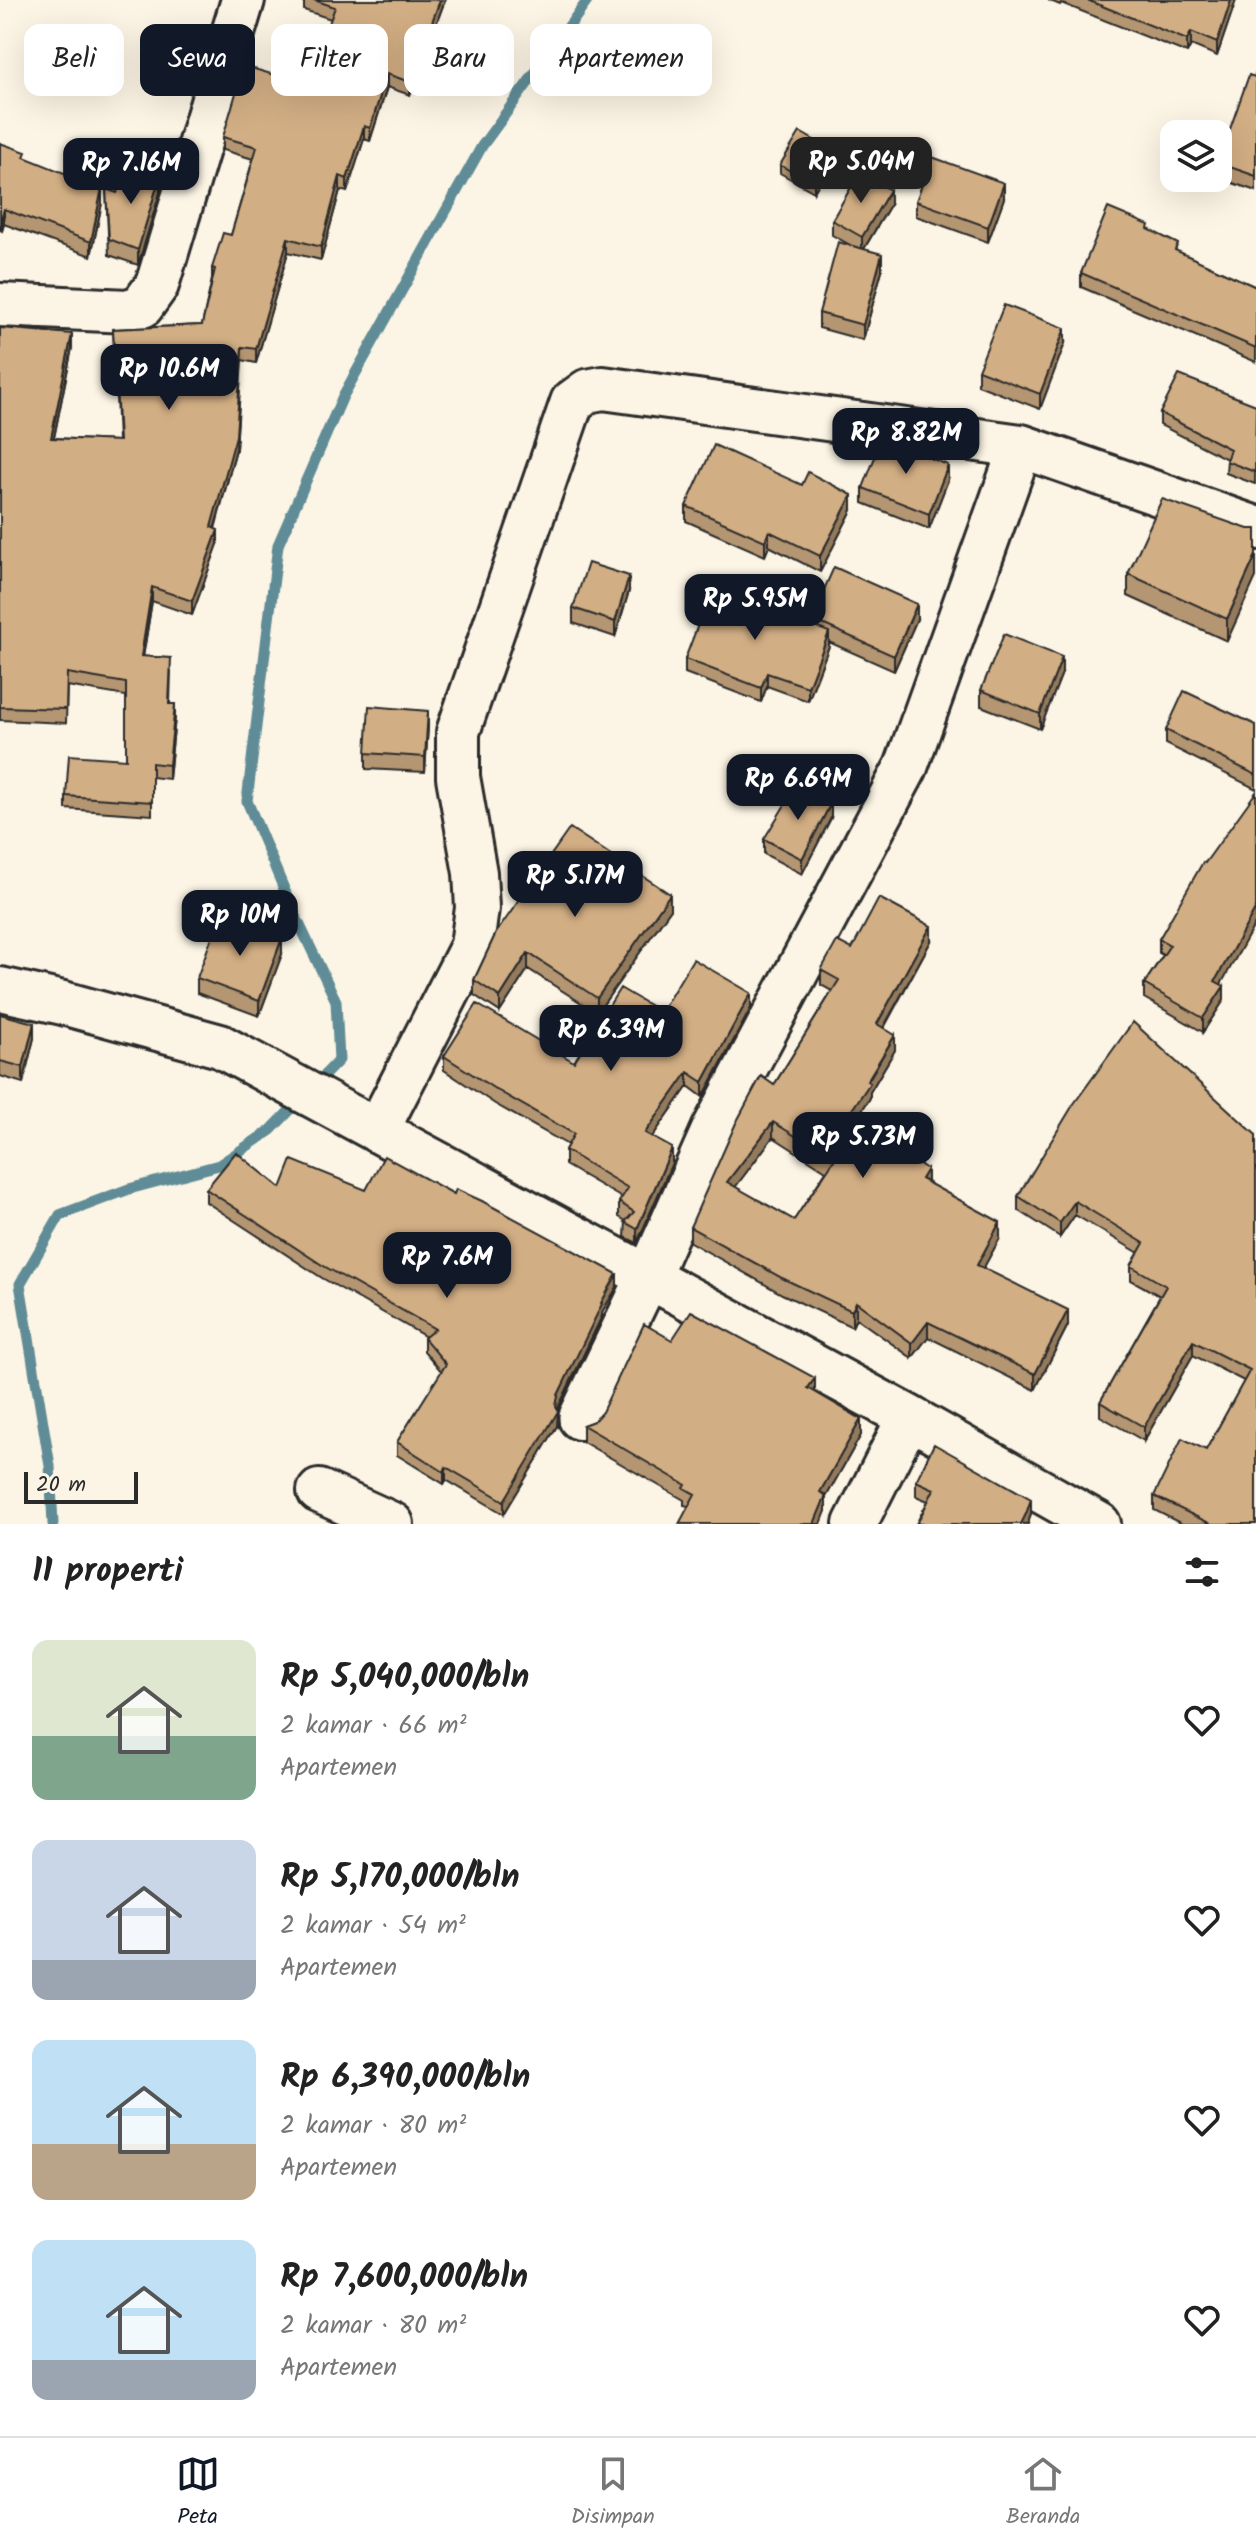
<!DOCTYPE html>
<html lang="id">
<head>
<meta charset="utf-8">
<style>
  :root { --surface:#fff; --page:#f6f6f6; --text:#222; --muted:#767676; --line:#e0e0e0; --accent:#111827 }
  body { margin:0; font-family:Kalam,sans-serif; background:var(--page); color:var(--text); height:100vh; display:flex; flex-direction:column; font-size:30px; white-space:nowrap }
  * { box-sizing:border-box; margin:0 }
  p { font-size:26px; color:var(--muted) }
  .icon { flex:none; width:44px; height:44px; fill:none; stroke:currentColor; stroke-width:2; stroke-linecap:round; stroke-linejoin:round }
  .map { position:relative; height:1524px; overflow:hidden }
  .sheet { display:flex; flex-direction:column; background:var(--surface); flex:1 }
  .sheet>* { flex:none }
  .hud { position:absolute; left:24px; top:24px; width:800px; height:72px; display:flex; gap:16px }
  .tools { position:absolute; left:1160px; top:120px; display:grid; gap:16px }
  .tools a { display:grid; place-items:center; width:72px; height:72px; border-radius:16px; background:var(--surface); box-shadow:0 8px 32px #0002; font-size:40px }
  .scale { position:absolute; left:24px; bottom:20px; width:114px; box-sizing:border-box; padding-left:8px; border:4px solid #2b2b2b; border-top:0; font-size:22px; line-height:28px; white-space:nowrap; color:#2b2b2b; -webkit-text-stroke:6px #fcf5e5; paint-order:stroke }
  .price { position:absolute; translate:-50% -68px; padding:0 18px; border-radius:16px; background:var(--accent); color:#fff; font-size:26px; line-height:52px; filter:drop-shadow(0 2px 4px #0008) }
  .price::after { content:''; position:absolute; left:50%; top:48px; width:24px; height:18px; margin-left:-12px; background:inherit; clip-path:polygon(0 0,100% 0,50% 100%) }
  .price.active { background:#222; color:#fff }
  ul { padding:0; list-style:none }
  li { display:flex; align-items:center; gap:24px; height:200px; padding:0 32px }
  li span { display:grid; place-items:center; flex:none; width:224px; height:160px; border-radius:16px; color:#555 }
  li>.icon { margin-inline-start:auto }
  span .icon { width:96px; height:96px; fill:#fffc; stroke-width:1 }
  li b { font-size:34px }
  h2 { display:flex; justify-content:space-between; align-items:center; height:96px; padding:0 32px; font-size:34px }
  .tag { padding:0 28px; border-radius:16px; background:var(--surface); box-shadow:0 8px 32px #0002; font-size:28px; line-height:72px }
  .tag.active { background:var(--accent); color:#fff }
  .tabs { display:flex; justify-content:space-around; align-items:center; height:112px; border-top:2px solid var(--line); background:var(--surface); font-size:22px; color:var(--muted) }
  .tabs a { display:grid; justify-items:center; gap:4px }
  .tabs .active { color:var(--accent) }
  .map>svg:first-child { display:block }
</style>
</head>
<body>
<div class="map">
<svg width="1256" height="1524" viewBox="0 0 1256 1524">
  <rect width="100%" height="100%" fill="#fcf5e5"/>
  <filter id="ink" filterUnits="userSpaceOnUse"><feTurbulence type="fractalNoise" baseFrequency=".0125" numOctaves="2"/><feDisplacementMap in="SourceGraphic" scale="16" xChannelSelector="R" yChannelSelector="G"/><feConvolveMatrix kernelMatrix="1 2 1 2 8 2 1 2 1" color-interpolation-filters="sRGB"/></filter>
  <g filter="url(#ink)">
    <g fill="none" stroke-linecap="round" stroke-linejoin="round">
      <!-- stream -->
      <path stroke="#5e8c96" stroke-width="11" d="M 312,1088 L 339,1060 L 336,1001 L 295,915 L 247,801 L 278,545 L 343,396 L 482,146 L 588,0
        M 53,1524 L 50,1466 L 20,1284 L 60,1215 L 129,1189 L 219,1165 L 271,1130 L 300,1100"/>
      <!-- minor casing -->
      <g stroke="#2b2b2b" stroke-width="48">
        <path id="minor" d="M 0,305 L 128,311 L 142,306 L 157,285 L 243,0
          M 0,989 L 63,1003 L 220,1046 L 909,1417 L 1099,1524
          M 377,1131 L 472,946 L 477,908 L 475,873 L 458,777 L 458,732 L 572,402 L 587,391 L 603,388 L 1021,446 L 1256,528
          M 580,1418 L 648,1277 L 714,1128 L 906,767 L 1021,446
          M 319,1491 L 392,1524
          M 855,1524 L 909,1417"/>
      </g>
      <!-- minor -->
      <use href="#minor" stroke="#fcf5e5" stroke-width="42"/>
    </g>
    <!-- wall -->
    <path fill="#b59672" stroke="#2b2b2b" stroke-width="2" fill-rule="evenodd" d="M 304,0 L 445,0 L 410,95 L 387,87 L 370,141 L 364,139 L 347,192 L 340,190 L 321,260 L 288,252 L 256,363 L 242,360 L 236,449 L 215,529 L 218,544 L 192,615 L 152,601 L 143,656 L 171,671 L 170,704 L 175,717 L 169,779 L 152,777 L 152,815 L 66,809 L 66,796 L 126,759 L 126,696 L 67,686 L 66,723 L 0,720 L 0,328 L 72,348 L 54,438 L 118,441 L 113,329 L 202,325 L 212,279 L 212,268 L 231,235 L 253,159 L 223,150 L 223,137 L 298,82 L 312,70 L 331,19 L 304,10 Z
      M 1048,0 L 1236,0 L 1217,56 L 1191,45 L 1187,53 L 1061,3 L 1060,5 Z
      M 1256,73 L 1256,191 L 1218,178 L 1218,162 Z
      M 0,143 L 102,203 L 91,256 L 4,224 L 2,231 L 0,230 Z
      M 833,159 L 814,192 L 780,173 L 780,165 Z
      M 106,189 L 117,193 L 160,192 L 138,265 L 109,255 Z
      M 1004,198 L 988,242 L 916,216 L 916,201 Z
      M 890,205 L 864,249 L 882,270 L 863,340 L 819,328 L 819,313 L 850,245 L 832,235 L 832,220 Z
      M 1149,229 L 1178,252 L 1256,287 L 1256,362 L 1081,287 L 1081,273 Z
      M 1065,343 L 1040,409 L 978,385 L 978,370 Z
      M 1256,405 L 1255,484 L 1226,473 L 1227,459 L 1160,425 L 1160,413 Z
      M 948,480 L 929,529 L 863,503 L 863,488 Z
      M 802,485 L 852,510 L 820,572 L 769,546 L 765,556 L 686,521 L 686,506 Z
      M 1248,529 L 1227,641 L 1128,596 L 1128,574 Z
      M 629,591 L 615,637 L 573,623 L 573,608 Z
      M 811,619 L 917,619 L 894,671 L 829,642 L 829,646 L 808,701 L 767,686 L 761,702 L 685,673 L 685,659 L 811,625 Z
      M 1062,673 L 1040,729 L 981,706 L 981,690 Z
      M 1256,725 L 1256,789 L 1166,744 L 1166,730 Z
      M 428,726 L 425,772 L 366,769 L 366,753 Z
      M 831,818 L 802,874 L 764,854 L 764,839 Z
      M 1205,863 L 1221,984 L 1224,1000 L 1203,1032 L 1144,998 L 1144,984 L 1163,955 L 1159,953 L 1159,939 Z
      M 670,910 L 597,1013 L 528,969 L 500,1012 L 474,995 L 474,980 L 496,933 Z
      M 931,941 L 884,1028 L 895,1050 L 870,1092 L 870,1098 L 854,1122 L 927,1182 L 1000,1238 L 983,1268 L 1068,1325 L 1035,1390 L 928,1337 L 912,1358 L 856,1318 L 852,1327 L 782,1294 L 690,1242 L 690,1227 L 774,1085 L 832,991 L 821,985 L 821,970 L 852,949 ZM 773,1137 L 826,1171 L 794,1220 L 735,1187 Z
      M 282,954 L 259,1016 L 197,993 L 197,978 Z
      M 751,1008 L 703,1097 L 688,1086 L 652,1137 L 672,1163 L 637,1243 L 625,1237 L 626,1221 L 619,1217 L 619,1202 L 622,1198 L 565,1165 L 565,1150 L 568,1145 L 495,1104 L 444,1070 L 444,1056 L 574,1062 L 661,1012 Z
      M 0,1014 L 34,1038 L 23,1083 L 0,1076 Z
      M 1256,1135 L 1256,1524 L 1182,1524 L 1154,1510 L 1154,1496 L 1206,1450 L 1244,1381 L 1193,1355 L 1144,1441 L 1100,1416 L 1100,1402 L 1160,1296 L 1131,1280 L 1131,1266 L 1139,1253 L 1075,1215 L 1060,1237 L 1018,1210 L 1018,1196 Z
      M 281,1188 L 366,1190 L 617,1287 L 602,1312 L 602,1316 L 558,1408 L 559,1427 L 557,1426 L 504,1514 L 446,1480 L 444,1484 L 397,1455 L 397,1442 L 442,1372 L 424,1351 L 424,1338 L 426,1337 L 322,1278 L 206,1202 L 206,1189 Z
      M 672,1340 L 815,1393 L 861,1435 L 826,1497 L 826,1511 L 688,1506 L 684,1505 L 684,1500 L 583,1442 L 583,1425 L 594,1421 Z
      M 916,1481 L 1031,1513 L 1028,1524 L 916,1524 L 928,1501 L 916,1496 Z"/>
    <!-- shaded-wall -->
    <path fill="#937a5c" stroke="#2b2b2b" stroke-width="2" d="M 440,0 L 445,0 L 410,95 L 410,82 Z
      M 1231,0 L 1236,0 L 1217,56 L 1217,43 Z
      M 1191,32 L 1191,45 L 1187,53 L 1187,40 Z
      M 387,74 L 387,87 L 370,141 L 370,128 Z
      M 364,126 L 364,139 L 347,192 L 347,179 Z
      M 833,151 L 833,159 L 814,192 L 814,184 Z
      M 160,176 L 160,192 L 138,265 L 138,250 Z
      M 340,176 L 340,190 L 321,260 L 321,247 Z
      M 1004,183 L 1004,198 L 988,242 L 988,227 Z
      M 102,188 L 102,203 L 91,256 L 91,242 Z
      M 890,190 L 890,205 L 862,252 L 862,237 Z
      M 4,209 L 4,224 L 2,231 L 2,216 Z
      M 288,238 L 288,252 L 256,363 L 256,349 Z
      M 882,254 L 882,270 L 863,340 L 863,325 Z
      M 1065,328 L 1065,343 L 1040,409 L 1040,394 Z
      M 72,334 L 72,348 L 51,452 L 51,438 Z
      M 242,347 L 236,449 L 211,541 L 211,527 Z
      M 948,465 L 948,480 L 929,529 L 929,514 Z
      M 852,495 L 852,510 L 820,572 L 820,556 Z
      M 218,530 L 218,544 L 192,615 L 192,601 Z
      M 769,531 L 769,546 L 765,556 L 765,541 Z
      M 1256,555 L 1256,577 L 1227,641 L 1227,619 Z
      M 629,576 L 629,591 L 615,637 L 615,622 Z
      M 152,587 L 152,601 L 141,670 L 141,656 Z
      M 917,604 L 917,619 L 894,671 L 894,656 Z
      M 829,632 L 829,646 L 808,701 L 808,687 Z
      M 1062,657 L 1062,673 L 1040,729 L 1040,714 Z
      M 767,673 L 767,686 L 761,702 L 761,688 Z
      M 175,704 L 175,717 L 169,779 L 169,765 Z
      M 428,711 L 428,726 L 425,772 L 425,757 Z
      M 831,803 L 831,818 L 802,874 L 802,859 Z
      M 670,894 L 670,910 L 597,1013 L 597,998 Z
      M 1256,908 L 1256,922 L 1215,995 L 1215,981 Z
      M 931,926 L 931,941 L 877,1039 L 877,1024 Z
      M 282,938 L 282,954 L 259,1016 L 259,1001 Z
      M 528,953 L 528,969 L 500,1012 L 500,997 Z
      M 1224,986 L 1224,1000 L 1203,1032 L 1203,1018 Z
      M 751,993 L 751,1008 L 703,1097 L 703,1082 Z
      M 34,1023 L 34,1038 L 23,1083 L 23,1067 Z
      M 895,1035 L 895,1050 L 870,1092 L 870,1098 L 847,1133 L 847,1117 Z
      M 688,1072 L 688,1086 L 645,1147 L 645,1133 Z
      M 773,1122 L 773,1137 L 727,1198 L 727,1182 Z
      M 672,1148 L 672,1163 L 637,1243 L 637,1229 Z
      M 927,1169 L 927,1184 L 921,1179 Z
      M 1075,1201 L 1075,1215 L 1060,1237 L 1060,1223 Z
      M 1000,1222 L 1000,1238 L 977,1280 L 977,1265 Z
      M 617,1274 L 617,1287 L 602,1312 L 602,1316 L 558,1408 L 557,1426 L 504,1514 L 504,1501 L 556,1406 L 558,1395 L 601,1303 Z
      M 856,1302 L 856,1318 L 852,1327 L 852,1311 Z
      M 1068,1310 L 1068,1325 L 1035,1390 L 1035,1374 Z
      M 928,1322 L 928,1337 L 912,1358 L 912,1343 Z
      M 1193,1341 L 1193,1355 L 1144,1441 L 1144,1427 Z
      M 815,1378 L 815,1394 L 808,1388 Z
      M 861,1419 L 861,1435 L 826,1497 L 826,1511 L 821,1524 L 814,1524 L 820,1492 Z
      M 446,1467 L 446,1480 L 444,1484 L 444,1472 Z
      M 1031,1499 L 1031,1513 L 1028,1524 L 1021,1524 Z"/>
    <!-- building -->
    <path fill="#d2ae84" stroke="#2b2b2b" stroke-width="2" fill-rule="evenodd" d="M 314,0 L 440,0 L 410,82 L 387,74 L 370,128 L 364,126 L 347,179 L 340,176 L 321,247 L 288,238 L 256,349 L 242,347 L 236,436 L 211,527 L 218,530 L 192,601 L 152,587 L 141,656 L 171,658 L 169,704 L 175,704 L 169,765 L 152,763 L 152,802 L 66,796 L 69,755 L 126,759 L 126,683 L 67,673 L 66,709 L 0,707 L 0,328 L 72,334 L 51,438 L 119,441 L 113,329 L 202,325 L 215,269 L 212,268 L 223,233 L 231,235 L 257,147 L 223,137 L 244,66 L 298,82 L 303,67 L 312,70 L 335,7 Z
      M 1087,0 L 1231,0 L 1217,43 L 1191,32 L 1187,40 Z
      M 1256,73 L 1256,176 L 1218,163 L 1249,75 L 1255,77 Z
      M 800,132 L 833,151 L 814,184 L 780,165 Z
      M 0,143 L 26,152 L 24,157 L 102,188 L 91,242 L 4,209 L 2,216 L 0,216 Z
      M 932,157 L 1004,183 L 988,227 L 916,201 Z
      M 127,165 L 160,176 L 138,250 L 109,239 L 106,189 L 117,193 Z
      M 860,172 L 890,190 L 862,237 L 832,220 Z
      M 1108,208 L 1149,225 L 1148,229 L 1178,244 L 1175,250 L 1256,287 L 1256,348 L 1081,273 Z
      M 838,242 L 882,254 L 863,325 L 819,313 Z
      M 1004,305 L 1065,328 L 1040,394 L 978,370 Z
      M 1179,375 L 1256,405 L 1255,472 L 1226,461 L 1230,449 L 1160,413 Z
      M 882,439 L 948,465 L 929,514 L 863,488 Z
      M 714,445 L 802,485 L 808,472 L 852,495 L 820,556 L 769,531 L 765,541 L 686,506 Z
      M 1162,499 L 1248,529 L 1256,529 L 1256,555 L 1227,619 L 1128,574 Z
      M 588,563 L 629,576 L 615,622 L 573,608 Z
      M 834,567 L 917,604 L 894,656 L 811,619 Z
      M 712,588 L 829,632 L 808,687 L 767,673 L 761,688 L 685,659 Z
      M 1004,634 L 1062,657 L 1040,714 L 981,690 Z
      M 1184,691 L 1256,725 L 1256,775 L 1166,730 Z
      M 369,706 L 428,711 L 425,757 L 366,753 Z
      M 797,785 L 831,803 L 802,859 L 764,839 Z
      M 1256,792 L 1256,908 L 1215,981 L 1224,986 L 1203,1018 L 1144,984 L 1170,945 L 1159,939 L 1203,862 L 1205,863 Z
      M 570,828 L 670,894 L 597,998 L 528,953 L 500,997 L 474,980 L 496,933 Z
      M 879,898 L 931,926 L 877,1024 L 895,1035 L 867,1081 L 870,1083 L 847,1117 L 927,1169 L 921,1179 L 1000,1222 L 977,1265 L 1068,1310 L 1035,1374 L 928,1322 L 912,1343 L 856,1302 L 852,1311 L 782,1278 L 690,1227 L 736,1123 L 761,1076 L 774,1085 L 839,980 L 821,970 L 837,941 L 852,949 ZM 773,1122 L 834,1160 L 794,1220 L 727,1182 Z
      M 220,915 L 282,938 L 259,1001 L 197,978 Z
      M 693,959 L 751,993 L 703,1082 L 688,1072 L 645,1133 L 672,1148 L 637,1229 L 625,1222 L 634,1212 L 619,1202 L 628,1188 L 565,1150 L 574,1134 L 495,1089 L 444,1056 L 477,1004 L 574,1062 L 620,988 L 661,1012 Z
      M 0,1014 L 34,1023 L 23,1067 L 0,1061 Z
      M 1133,1022 L 1256,1135 L 1256,1524 L 1211,1524 L 1154,1496 L 1182,1438 L 1206,1450 L 1250,1370 L 1193,1341 L 1144,1427 L 1100,1402 L 1166,1286 L 1131,1266 L 1144,1243 L 1075,1201 L 1060,1223 L 1018,1196 L 1073,1105 Z
      M 236,1152 L 281,1188 L 292,1160 L 366,1190 L 384,1156 L 454,1194 L 456,1189 L 482,1201 L 617,1274 L 601,1303 L 602,1304 L 558,1395 L 556,1406 L 559,1415 L 557,1413 L 504,1501 L 446,1467 L 444,1472 L 397,1442 L 446,1364 L 424,1338 L 435,1329 L 322,1265 L 206,1189 Z
      M 691,1311 L 815,1378 L 808,1388 L 861,1419 L 820,1492 L 826,1495 L 814,1524 L 679,1524 L 695,1494 L 684,1488 L 686,1485 L 583,1425 L 594,1421 L 602,1412 L 644,1324 L 672,1340 Z
      M 934,1444 L 1031,1499 L 1026,1514 L 1021,1524 L 917,1524 L 934,1489 L 916,1481 Z"/>
  </g>
</svg>
<div class="tools">
<a><svg class="icon" aria-label="layers" viewBox="0 0 24 24"><path d="M12 4l9 5-9 5-9-5zM3 14l9 5 9-5"/></svg></a>
</div>
<div class="scale">20 m</div>
<b class="price active" style="left:861px;top:205px">Rp 5.04M</b>
<b class="price" style="left:131px;top:206px">Rp 7.16M</b>
<b class="price" style="left:169px;top:412px">Rp 10.6M</b>
<b class="price" style="left:906px;top:476px">Rp 8.82M</b>
<b class="price" style="left:755px;top:642px">Rp 5.95M</b>
<b class="price" style="left:798px;top:822px">Rp 6.69M</b>
<b class="price" style="left:575px;top:919px">Rp 5.17M</b>
<b class="price" style="left:240px;top:958px">Rp 10M</b>
<b class="price" style="left:611px;top:1073px">Rp 6.39M</b>
<b class="price" style="left:863px;top:1180px">Rp 5.73M</b>
<b class="price" style="left:447px;top:1300px">Rp 7.6M</b>
<div class="hud">
<a class="tag">Beli</a>
<a class="tag active">Sewa</a>
<a class="tag">Filter</a>
<a class="tag">Baru</a>
<a class="tag">Apartemen</a>
</div>
</div>
<section class="sheet">
<h2>11 properti<svg class="icon" aria-label="filters" viewBox="0 0 24 24"><path d="M4 7h16M4 17h16"/><circle cx="9" cy="7" r="2"/><circle cx="15" cy="17" r="2"/></svg></h2>
<ul>
<li><span style="background:linear-gradient(#dfe7d0 60%,#7fa58c 0)"><svg class="icon" aria-label="home" viewBox="0 0 24 24"><path d="M3 11l9-7 9 7M6 9v11h12V9"/></svg></span><div><b>Rp 5,040,000/bln</b><p>2 kamar · 66 m²</p><p>Apartemen</p></div><svg class="icon" aria-label="heart" viewBox="0 0 24 24"><path d="M12 20l-8-8c-3-5 5-10 8-4 3-6 11-1 8 4z"/></svg></li>
<li><span style="background:linear-gradient(#c9d6e8 75%,#9aa5b1 0)"><svg class="icon" aria-label="home" viewBox="0 0 24 24"><path d="M3 11l9-7 9 7M6 9v11h12V9"/></svg></span><div><b>Rp 5,170,000/bln</b><p>2 kamar · 54 m²</p><p>Apartemen</p></div><svg class="icon" aria-label="heart" viewBox="0 0 24 24"><path d="M12 20l-8-8c-3-5 5-10 8-4 3-6 11-1 8 4z"/></svg></li>
<li><span style="background:linear-gradient(#bfe0f5 65%,#b9a48a 0)"><svg class="icon" aria-label="home" viewBox="0 0 24 24"><path d="M3 11l9-7 9 7M6 9v11h12V9"/></svg></span><div><b>Rp 6,390,000/bln</b><p>2 kamar · 80 m²</p><p>Apartemen</p></div><svg class="icon" aria-label="heart" viewBox="0 0 24 24"><path d="M12 20l-8-8c-3-5 5-10 8-4 3-6 11-1 8 4z"/></svg></li>
<li><span style="background:linear-gradient(#bfe0f5 75%,#9aa5b1 0)"><svg class="icon" aria-label="home" viewBox="0 0 24 24"><path d="M3 11l9-7 9 7M6 9v11h12V9"/></svg></span><div><b>Rp 7,600,000/bln</b><p>2 kamar · 80 m²</p><p>Apartemen</p></div><svg class="icon" aria-label="heart" viewBox="0 0 24 24"><path d="M12 20l-8-8c-3-5 5-10 8-4 3-6 11-1 8 4z"/></svg></li>
</ul>
</section>
<nav class="tabs">
<a class="active"><svg class="icon" aria-label="map" viewBox="0 0 24 24"><path d="M3 6l6-2 6 2 6-2v14l-6 2-6-2-6 2zM9 4v14M15 6v14"/></svg>Peta</a>
<a><svg class="icon" aria-label="saved" viewBox="0 0 24 24"><path d="M7 4h10v16l-5-4-5 4z"/></svg>Disimpan</a>
<a><svg class="icon" aria-label="home" viewBox="0 0 24 24"><path d="M3 11l9-7 9 7M6 9v11h12V9"/></svg>Beranda</a>
</nav>
</body>
</html>
